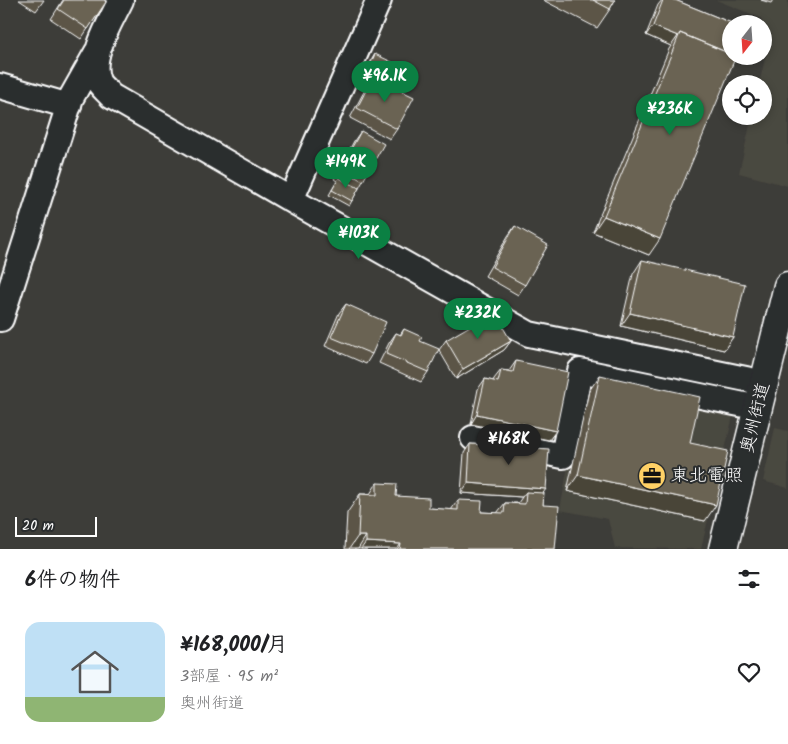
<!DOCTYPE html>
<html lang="ja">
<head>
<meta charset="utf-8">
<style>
  :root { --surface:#fff; --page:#f6f6f6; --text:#202124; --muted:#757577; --line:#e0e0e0; --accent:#0b8043 }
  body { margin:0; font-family:Kalam,"Klee One",sans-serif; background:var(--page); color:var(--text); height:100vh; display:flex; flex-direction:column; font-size:19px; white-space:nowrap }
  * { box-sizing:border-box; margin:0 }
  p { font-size:16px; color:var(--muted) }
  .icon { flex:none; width:28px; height:28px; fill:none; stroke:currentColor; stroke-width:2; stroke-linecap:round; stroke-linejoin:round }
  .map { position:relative; height:549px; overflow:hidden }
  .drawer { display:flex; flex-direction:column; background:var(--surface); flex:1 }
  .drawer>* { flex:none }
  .needle { width:32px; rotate:197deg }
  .controls { position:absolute; left:722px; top:15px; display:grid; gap:10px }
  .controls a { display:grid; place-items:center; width:50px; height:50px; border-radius:50%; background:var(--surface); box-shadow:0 2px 8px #0003; font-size:25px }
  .scale { position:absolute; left:15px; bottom:12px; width:82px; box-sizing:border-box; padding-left:5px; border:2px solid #fff; border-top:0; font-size:14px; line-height:18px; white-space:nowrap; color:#fff; -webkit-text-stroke:4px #2a2d2e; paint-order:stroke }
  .price { position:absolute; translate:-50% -42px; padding:0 11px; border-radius:18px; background:var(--accent); color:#fff; font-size:16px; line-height:32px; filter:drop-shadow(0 1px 2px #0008) }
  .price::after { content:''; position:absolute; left:50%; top:30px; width:15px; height:11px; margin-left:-8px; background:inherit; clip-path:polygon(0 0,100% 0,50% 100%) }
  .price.active { background:#222; color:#fff }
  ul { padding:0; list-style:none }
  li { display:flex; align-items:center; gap:15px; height:125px; padding:0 25px }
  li+li { border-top:1px solid var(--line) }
  li span { display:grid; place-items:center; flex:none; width:140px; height:100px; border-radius:15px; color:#555 }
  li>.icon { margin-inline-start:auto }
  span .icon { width:60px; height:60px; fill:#fffc; stroke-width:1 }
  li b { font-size:21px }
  h2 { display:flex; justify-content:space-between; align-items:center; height:60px; padding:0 25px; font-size:21px }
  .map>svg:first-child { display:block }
</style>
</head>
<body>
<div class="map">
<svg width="788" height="549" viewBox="0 0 788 549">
  <rect width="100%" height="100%" fill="#3d3d39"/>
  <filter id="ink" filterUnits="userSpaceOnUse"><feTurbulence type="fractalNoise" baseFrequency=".02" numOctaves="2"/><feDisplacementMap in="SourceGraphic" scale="10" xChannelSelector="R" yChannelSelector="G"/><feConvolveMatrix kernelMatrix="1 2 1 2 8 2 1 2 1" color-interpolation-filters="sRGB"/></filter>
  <g filter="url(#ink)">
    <!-- built -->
    <path fill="#4a4840" d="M 716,0 L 788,0 L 788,186 L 739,173 L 752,116 L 764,116 L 764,84 L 759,84 L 768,46 L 764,29 L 764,24 L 762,24 L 761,18 Z
      M 583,383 L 734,412 L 701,549 L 615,548 L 608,519 L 560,510 Z
      M 775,428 L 788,431 L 788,488 L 763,481 Z"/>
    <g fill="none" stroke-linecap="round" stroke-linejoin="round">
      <!-- street casing -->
      <g stroke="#fff" stroke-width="28">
        <path id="street" d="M 121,0 C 111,21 88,57 98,81 C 100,86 107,91 111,96 L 300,205 L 529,334 L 765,383
          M 0,86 L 69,106
          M 291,200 L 379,0
          M 0,319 L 1,319 L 71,98 L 97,52
          M 473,438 L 563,456 L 580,371 L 759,408"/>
      </g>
      <!-- secondary casing -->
      <g stroke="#fff" stroke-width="31">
        <path id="secondary" d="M 723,549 L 788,286"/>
      </g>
      <!-- street -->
      <use href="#street" stroke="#2a2d2e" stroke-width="24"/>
      <!-- secondary -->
      <use href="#secondary" stroke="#2a2d2e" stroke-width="28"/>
    </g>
    <!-- wall -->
    <path fill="#5b5547" stroke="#fff" d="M 19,0 L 44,0 L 36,11 Z
      M 63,0 L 106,2 L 81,39 L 51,19 Z
      M 543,0 L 615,0 L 610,9 L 597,28 Z
      M 662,0 L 675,0 L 734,24 L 649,255 L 593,232 L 669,49 L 671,46 L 646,35 L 658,5 Z
      M 375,54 L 395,76 L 391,81 L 367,70 L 372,59 Z
      M 373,77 L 397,129 L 390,139 L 350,118 L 367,86 Z
      M 361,131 L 363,181 L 349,206 L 329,195 L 337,181 L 334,179 L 354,141 Z
      M 515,226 L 525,285 L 518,295 L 485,276 L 508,236 Z
      M 642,260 L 733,337 L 724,350 L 621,326 L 633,274 Z
      M 346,304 L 372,354 L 366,364 L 325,346 L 339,313 Z
      M 404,329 L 420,341 L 428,372 L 421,382 L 379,363 L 389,343 L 396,333 L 400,335 Z
      M 446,340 L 511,341 L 504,350 L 456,379 L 439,350 Z
      M 516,361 L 556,431 L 549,440 L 471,424 L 478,389 L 485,379 L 493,381 L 494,379 L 501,370 L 509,371 Z
      M 600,375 L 690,443 L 705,521 L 567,491 L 589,391 Z
      M 506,440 L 519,447 L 543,493 L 543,505 L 555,549 L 345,549 L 347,513 L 360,494 L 370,494 L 377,483 L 396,496 L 429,508 L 451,510 L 458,500 L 481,512 L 497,513 L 505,503 L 518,503 L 522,497 L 461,493 L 464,453 L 470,444 L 502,446 Z"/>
    <!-- shaded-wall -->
    <path fill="#4a4539" stroke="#fff" d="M 761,0 L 773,0 L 771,3 Z
      M 653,26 L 678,36 L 671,46 L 646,35 Z
      M 604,216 L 660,239 L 649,255 L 593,232 Z
      M 630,313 L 733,337 L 724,350 L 621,326 Z
      M 511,341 L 504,350 L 456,379 L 463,369 Z
      M 477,414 L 556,431 L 549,440 L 471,424 Z
      M 578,475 L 716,505 L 705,521 L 567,491 Z
      M 468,483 L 546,489 L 539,499 L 526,492 L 522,497 L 461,493 Z
      M 358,536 L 366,536 L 358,549 L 349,549 Z
      M 366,542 L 401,544 L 397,549 L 361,549 Z"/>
    <!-- building -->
    <path fill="#6a6352" stroke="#fff" d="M 64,0 L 104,0 L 106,2 L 88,29 L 58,9 Z
      M 593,0 L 615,0 L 610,9 Z
      M 663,0 L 675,0 L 734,24 L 731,24 L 731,54 L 680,33 L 678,36 L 653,26 Z
      M 680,33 L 731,54 L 731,56 L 736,56 L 660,239 L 604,216 Z
      M 375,54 L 400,66 L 395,76 L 370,65 Z
      M 373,77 L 414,97 L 397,129 L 357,108 Z
      M 361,131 L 384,144 L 363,181 L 340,169 Z
      M 339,178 L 359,188 L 352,201 L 332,190 Z
      M 515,226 L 548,245 L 525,285 L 492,267 Z
      M 642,260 L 745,284 L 733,337 L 630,313 Z
      M 346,304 L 386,322 L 372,354 L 331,337 Z
      M 494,312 L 511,341 L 463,369 L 446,340 Z
      M 404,329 L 422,337 L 420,341 L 439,349 L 428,372 L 386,354 L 396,333 L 401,335 Z
      M 516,361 L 568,372 L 556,431 L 477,414 L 485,379 L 498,382 L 501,370 L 513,372 Z
      M 600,375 L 700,397 L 690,443 L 728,451 L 716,505 L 578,475 Z
      M 506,440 L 519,441 L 519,447 L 549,449 L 546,489 L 468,483 L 470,444 L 506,446 Z
      M 377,483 L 397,484 L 396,496 L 429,498 L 429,508 L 458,510 L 458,500 L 482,501 L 481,512 L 504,513 L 505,503 L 525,504 L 526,492 L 544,493 L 543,505 L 559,506 L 555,549 L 400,549 L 401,544 L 366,542 L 366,536 L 358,536 L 360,494 L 377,495 Z"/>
  </g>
  <!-- icons -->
  <defs>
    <g id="office-disc" transform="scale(1.4375)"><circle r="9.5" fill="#ffd166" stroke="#2a2d2e"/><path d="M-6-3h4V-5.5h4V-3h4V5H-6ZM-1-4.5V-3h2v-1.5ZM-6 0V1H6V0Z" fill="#111"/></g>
  </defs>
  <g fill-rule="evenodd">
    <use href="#office-disc" x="652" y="476"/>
  </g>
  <g text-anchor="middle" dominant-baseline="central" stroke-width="4" stroke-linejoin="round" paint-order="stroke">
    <!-- street labels -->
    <g font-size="18" fill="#fff" stroke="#2a2d2e">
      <text transform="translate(756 418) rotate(-76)">奥州街道</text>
    </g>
    <!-- poi labels -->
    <g font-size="18" fill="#fff" stroke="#2a2d2e" text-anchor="start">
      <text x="671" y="476">東北電照</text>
    </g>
  </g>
</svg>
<div class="controls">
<a><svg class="needle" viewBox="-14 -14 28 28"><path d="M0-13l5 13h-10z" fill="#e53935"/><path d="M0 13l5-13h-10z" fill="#757577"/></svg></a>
<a><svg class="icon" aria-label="locate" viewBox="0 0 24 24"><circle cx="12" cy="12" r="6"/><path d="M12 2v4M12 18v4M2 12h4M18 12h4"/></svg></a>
</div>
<div class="scale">20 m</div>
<b class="price" style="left:385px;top:103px">¥96.1K</b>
<b class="price" style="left:670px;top:136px">¥236K</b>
<b class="price" style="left:346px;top:189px">¥149K</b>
<b class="price" style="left:359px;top:260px">¥103K</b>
<b class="price" style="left:478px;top:340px">¥232K</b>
<b class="price active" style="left:509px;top:466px">¥168K</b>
</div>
<section class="drawer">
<h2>6件の物件<svg class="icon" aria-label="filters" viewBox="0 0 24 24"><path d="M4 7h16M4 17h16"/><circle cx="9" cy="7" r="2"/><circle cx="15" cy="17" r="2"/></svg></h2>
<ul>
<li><span style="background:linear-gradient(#bfe0f5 75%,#8fb573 0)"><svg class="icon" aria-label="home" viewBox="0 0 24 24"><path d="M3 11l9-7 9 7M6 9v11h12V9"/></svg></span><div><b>¥168,000/月</b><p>3部屋 · 95 m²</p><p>奥州街道</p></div><svg class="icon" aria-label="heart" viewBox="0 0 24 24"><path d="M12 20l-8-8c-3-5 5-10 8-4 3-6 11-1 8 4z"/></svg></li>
</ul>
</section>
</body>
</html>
